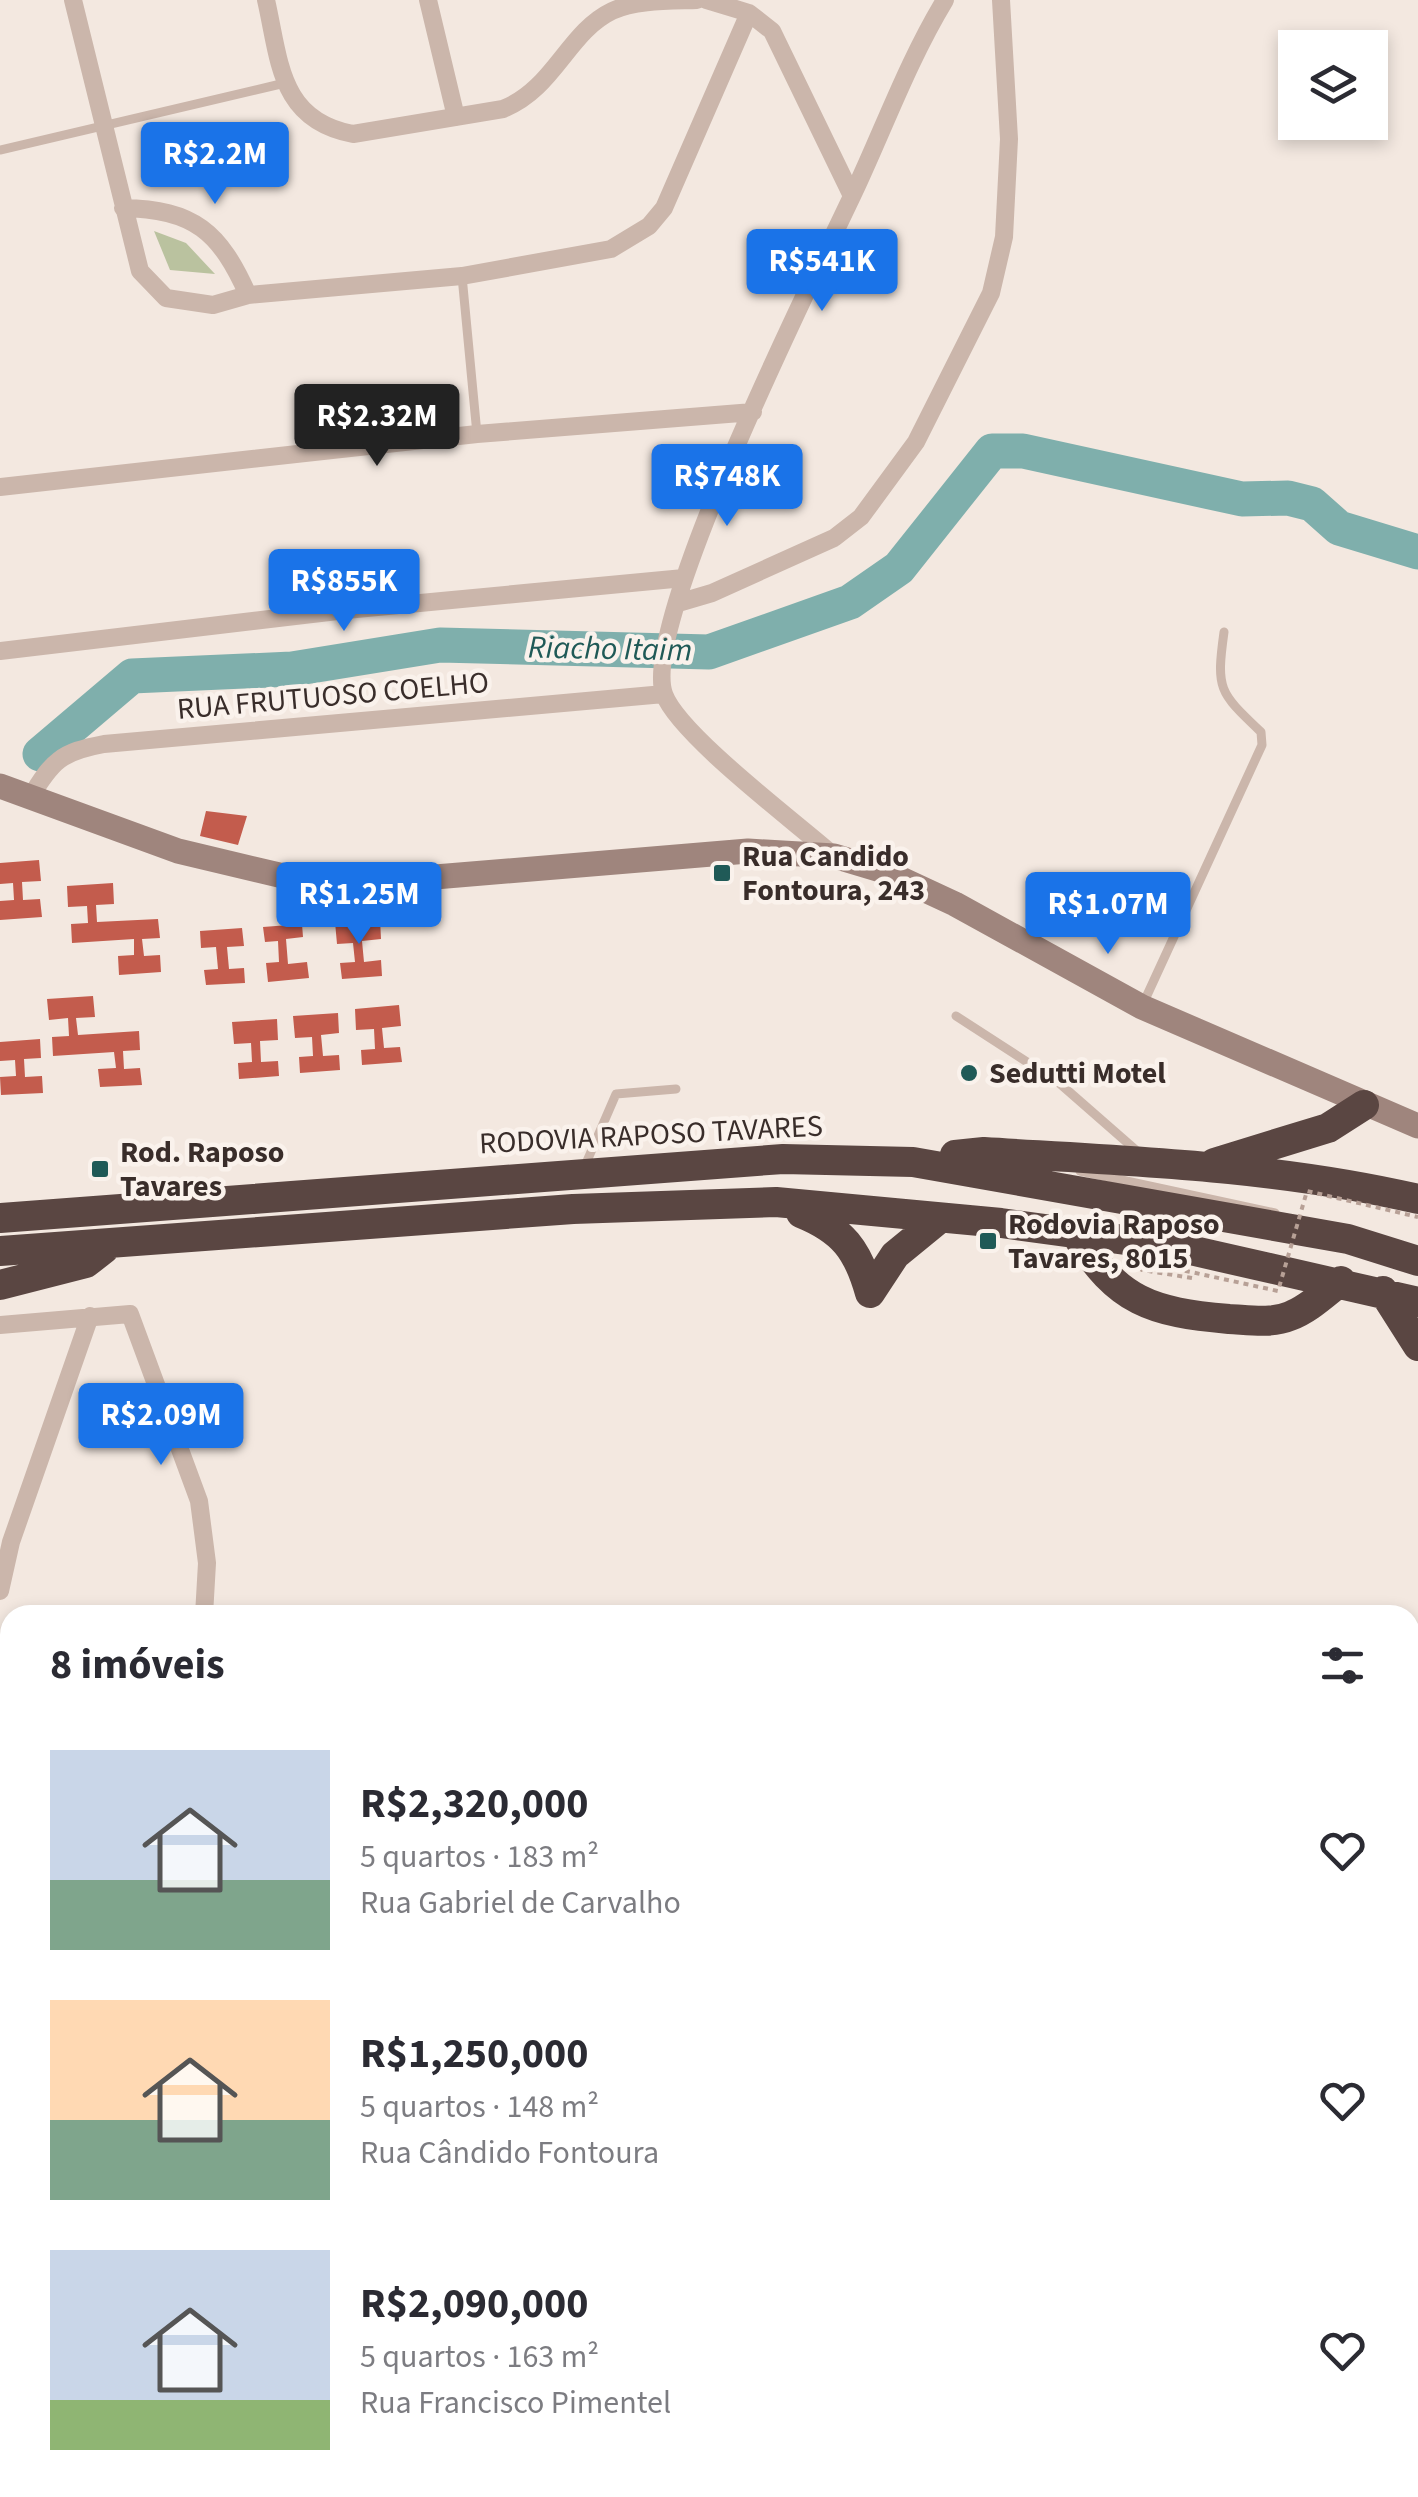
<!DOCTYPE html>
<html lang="pt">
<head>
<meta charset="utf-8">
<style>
  :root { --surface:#fff; --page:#f7f7f7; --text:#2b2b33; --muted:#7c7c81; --accent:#1a73e8 }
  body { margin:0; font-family:"Source Sans 3",sans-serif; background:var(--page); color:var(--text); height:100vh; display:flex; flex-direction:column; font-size:38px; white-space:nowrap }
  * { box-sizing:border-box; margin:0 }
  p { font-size:32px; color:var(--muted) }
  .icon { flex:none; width:55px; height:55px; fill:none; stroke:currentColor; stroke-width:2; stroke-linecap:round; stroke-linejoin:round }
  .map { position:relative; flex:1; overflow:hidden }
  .sheet { position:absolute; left:0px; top:1605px; width:1420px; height:892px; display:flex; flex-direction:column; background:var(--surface); border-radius:30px 30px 0 0; box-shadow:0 5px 15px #0003 }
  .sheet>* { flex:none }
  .buttons { position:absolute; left:1278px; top:30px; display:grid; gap:20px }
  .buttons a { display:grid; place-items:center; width:110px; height:110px; border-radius:0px; background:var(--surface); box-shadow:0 5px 15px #0003; font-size:50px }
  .price { position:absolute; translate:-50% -85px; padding:0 22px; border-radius:10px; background:var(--accent); color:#fff; font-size:32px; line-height:65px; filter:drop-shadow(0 2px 5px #0008) }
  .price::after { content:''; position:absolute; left:50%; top:60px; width:30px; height:22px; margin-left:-15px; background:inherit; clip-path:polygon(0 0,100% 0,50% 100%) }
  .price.on { background:#222; color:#fff }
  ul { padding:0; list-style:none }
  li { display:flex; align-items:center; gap:30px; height:250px; padding:0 50px }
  li span { display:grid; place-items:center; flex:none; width:280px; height:200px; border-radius:0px; color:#555 }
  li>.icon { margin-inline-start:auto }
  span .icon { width:120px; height:120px; fill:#fffc; stroke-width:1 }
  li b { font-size:42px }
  h2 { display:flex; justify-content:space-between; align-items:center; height:120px; padding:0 50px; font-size:42px }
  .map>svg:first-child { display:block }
</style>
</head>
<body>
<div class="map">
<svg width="1418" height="2497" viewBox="0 0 1418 2497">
  <rect width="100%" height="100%" fill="#f3e8e0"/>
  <!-- green -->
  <path fill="#bac29f" d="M 154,231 L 186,243 L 215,274 L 170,270 Z"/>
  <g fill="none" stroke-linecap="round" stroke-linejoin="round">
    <!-- river -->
    <path stroke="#7fafac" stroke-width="35" d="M 40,754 L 132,676 L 292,669 L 440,645 L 709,652 L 850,602 L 899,568 L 992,451 L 1023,451 L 1242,499 L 1288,498 L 1312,504 L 1339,528 L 1418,552"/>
  </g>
  <!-- building -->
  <path fill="#c35c4d" d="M 206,811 L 247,816 L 238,845 L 200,836 Z
    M 39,860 L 41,881 L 22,882 L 23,900 L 40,899 L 42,917 L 0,920 L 0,901 L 14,900 L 13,883 L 0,884 L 0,863 Z
    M 113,883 L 114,904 L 96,905 L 97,922 L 158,919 L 160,938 L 142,939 L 144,956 L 160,955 L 161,972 L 119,975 L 118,956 L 134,955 L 134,939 L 72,943 L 71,924 L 88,923 L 87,906 L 68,907 L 67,886 Z
    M 380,918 L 381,939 L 362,941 L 364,962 L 381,960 L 382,976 L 342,979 L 340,963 L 355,962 L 353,943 L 337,944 L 335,922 Z
    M 302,924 L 303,937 L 286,939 L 288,964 L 307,962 L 309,978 L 268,982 L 266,963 L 279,962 L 278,941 L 265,942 L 263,927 Z
    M 242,928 L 244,946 L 227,947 L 229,969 L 244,968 L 245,983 L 206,985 L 204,970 L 218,969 L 216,947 L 201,948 L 200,931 Z
    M 93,996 L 95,1017 L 76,1018 L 78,1035 L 139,1031 L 140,1050 L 123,1051 L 124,1069 L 140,1068 L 142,1085 L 100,1087 L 98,1069 L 116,1068 L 114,1052 L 53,1056 L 52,1037 L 69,1036 L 68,1018 L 49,1020 L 47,999 Z
    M 399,1005 L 401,1026 L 382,1028 L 384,1048 L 400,1047 L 402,1062 L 362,1065 L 361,1050 L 375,1049 L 374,1029 L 356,1030 L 355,1009 Z
    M 338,1013 L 339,1033 L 321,1035 L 323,1056 L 339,1055 L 340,1070 L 300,1073 L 299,1057 L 313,1056 L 312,1037 L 295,1038 L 293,1016 Z
    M 277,1019 L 278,1040 L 260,1041 L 261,1062 L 278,1061 L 279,1076 L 239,1079 L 238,1063 L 252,1062 L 251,1043 L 234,1044 L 232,1022 Z
    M 40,1039 L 41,1058 L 24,1059 L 25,1077 L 42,1076 L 43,1093 L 1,1095 L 0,1077 L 16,1076 L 15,1060 L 0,1061 L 0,1042 Z"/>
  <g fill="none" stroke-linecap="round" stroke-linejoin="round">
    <!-- service -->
    <path stroke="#cbb6ab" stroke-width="9" d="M 0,150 L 285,83
      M 462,276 L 477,434
      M 1143,1004 L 1262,745 L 1261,732 C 1219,692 1216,690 1224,632
      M 956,1016 L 1058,1082 L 1138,1152
      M 584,1168 L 616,1094 L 676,1089
      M 1080,1171 L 1275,1213"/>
    <!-- minor -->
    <path stroke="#cbb6ab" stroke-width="18" d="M 73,0 L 140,271 L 166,298 L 213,305 L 248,295 L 462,276 L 611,249 L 649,226 L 664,208 L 749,13
      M 266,0 C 280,61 279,120 353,134 L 503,109 C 554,89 568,32 612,11 C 636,0 671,1 697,0
      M 428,0 L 456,117
      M 706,0 L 749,13 L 772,31 L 852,196
      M 123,208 C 194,209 220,232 248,295
      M 0,487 L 477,434 L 753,412
      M 678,603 L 712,593 L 834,538 L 861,517 L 916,442 L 991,293 L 1004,237 L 1009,139 L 1001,0
      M 0,651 L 346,610 L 684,578
      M 30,798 C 52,761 61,752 104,744 L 664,694
      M 834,856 C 797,823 679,735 664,694 C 640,624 816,273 854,192 C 884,128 908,61 945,0
      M 0,1325 L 130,1314 L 199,1501 L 207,1563 L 204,1615
      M 0,1591 L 11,1542 L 90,1316
      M 0,1658 L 10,1708
      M 0,1999 L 10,1996
      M 0,2215 L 10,2219
      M 0,2418 L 10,2422
      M 210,2488 L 238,2497
      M 324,2488 L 326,2497
      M 525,2488 L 534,2497"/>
    <!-- secondary -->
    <path stroke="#9f857d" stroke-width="25" d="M 0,786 L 178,851 L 279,875 L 338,881 L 411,879 L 748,851 L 834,856 L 884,871 L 955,904 L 1142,1007 L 1418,1126"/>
    <!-- motorway -->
    <path stroke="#5a4642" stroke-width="30" d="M 955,1155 L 984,1152 C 1130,1161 1276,1166 1418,1199
      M 1214,1163 L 1328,1128 L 1364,1105
      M 801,1213 C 843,1230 858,1250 870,1293
      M 0,1218 L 783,1159 L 913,1162 L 1348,1239 L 1418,1261
      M 1076,1234 C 1118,1302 1151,1312 1229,1319 C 1249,1320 1271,1324 1290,1316 C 1309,1309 1325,1293 1341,1281
      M 0,1251 L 573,1209 L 776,1202 L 1001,1223 L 1177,1247 L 1418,1302
      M 0,1285 L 86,1263 L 104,1249
      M 1383,1291 L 1418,1346
      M 870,1293 L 895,1255 L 939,1219"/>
    <!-- path-bridge -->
    <path stroke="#b7a096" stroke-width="4" stroke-dasharray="5 5" stroke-linecap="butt" d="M 1192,1278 L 1142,1270 L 1145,1262 L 1278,1291 L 1307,1191 L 1418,1217"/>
  </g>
  <!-- markers -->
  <g fill="#205a57" stroke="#faf2ec" stroke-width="4">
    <rect x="712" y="863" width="20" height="20" rx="5"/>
    <circle cx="969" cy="1073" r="10"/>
    <rect x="90" y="1159" width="20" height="20" rx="5"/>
    <rect x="978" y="1231" width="20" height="20" rx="5"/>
  </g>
  <g text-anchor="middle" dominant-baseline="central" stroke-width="9" stroke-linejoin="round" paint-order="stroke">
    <!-- street labels -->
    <g font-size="30" fill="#392d2a" stroke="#faf2ec">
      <text transform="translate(333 696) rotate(-5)">RUA FRUTUOSO COELHO</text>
      <text transform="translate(651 1135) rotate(-3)">RODOVIA RAPOSO TAVARES</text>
    </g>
    <!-- poi labels -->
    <g font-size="30" font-weight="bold" fill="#392d2a" stroke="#faf2ec" text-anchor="start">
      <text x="742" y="856">Rua Candido<tspan x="742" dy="34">Fontoura, 243</tspan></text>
      <text x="989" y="1073">Sedutti Motel</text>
      <text x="120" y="1152">Rod. Raposo<tspan x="120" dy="34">Tavares</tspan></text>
      <text x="1008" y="1224">Rodovia Raposo<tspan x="1008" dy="34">Tavares, 8015</tspan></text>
    </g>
    <!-- water labels -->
    <g font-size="32" font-style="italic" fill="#205a57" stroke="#faf2ec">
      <text transform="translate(610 649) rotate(1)">Riacho Itaim</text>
    </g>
  </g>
</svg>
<div class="buttons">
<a><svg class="icon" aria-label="layers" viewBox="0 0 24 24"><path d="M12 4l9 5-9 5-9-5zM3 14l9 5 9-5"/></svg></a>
</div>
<b class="price" style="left:215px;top:207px">R$2.2M</b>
<b class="price" style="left:822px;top:314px">R$541K</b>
<b class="price on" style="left:377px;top:469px">R$2.32M</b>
<b class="price" style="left:727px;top:529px">R$748K</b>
<b class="price" style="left:344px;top:634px">R$855K</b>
<b class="price" style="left:359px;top:947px">R$1.25M</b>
<b class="price" style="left:1108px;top:957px">R$1.07M</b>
<b class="price" style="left:161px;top:1468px">R$2.09M</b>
<section class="sheet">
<h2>8 imóveis<svg class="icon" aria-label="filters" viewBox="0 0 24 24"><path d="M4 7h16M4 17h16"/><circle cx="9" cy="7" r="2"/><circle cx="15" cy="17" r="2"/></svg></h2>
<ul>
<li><span style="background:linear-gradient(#c9d6e8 65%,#7fa58c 0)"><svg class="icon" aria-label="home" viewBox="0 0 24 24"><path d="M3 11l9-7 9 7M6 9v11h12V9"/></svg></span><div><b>R$2,320,000</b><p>5 quartos · 183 m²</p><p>Rua Gabriel de Carvalho</p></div><svg class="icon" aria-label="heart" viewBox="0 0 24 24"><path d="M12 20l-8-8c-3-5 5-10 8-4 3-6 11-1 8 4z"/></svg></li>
<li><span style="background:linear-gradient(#ffd9b3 60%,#7fa58c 0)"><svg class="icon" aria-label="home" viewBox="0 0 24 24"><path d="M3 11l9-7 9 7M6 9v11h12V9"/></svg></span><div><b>R$1,250,000</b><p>5 quartos · 148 m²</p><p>Rua Cândido Fontoura</p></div><svg class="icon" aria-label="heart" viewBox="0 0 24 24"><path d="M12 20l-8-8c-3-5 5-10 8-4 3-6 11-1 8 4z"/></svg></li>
<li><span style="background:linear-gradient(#c9d6e8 75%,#8fb573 0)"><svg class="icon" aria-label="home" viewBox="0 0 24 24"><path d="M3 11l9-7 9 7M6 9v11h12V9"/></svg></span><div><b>R$2,090,000</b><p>5 quartos · 163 m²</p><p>Rua Francisco Pimentel</p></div><svg class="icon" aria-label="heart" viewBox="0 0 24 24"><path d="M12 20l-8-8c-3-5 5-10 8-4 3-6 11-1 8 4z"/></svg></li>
</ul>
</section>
</div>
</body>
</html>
